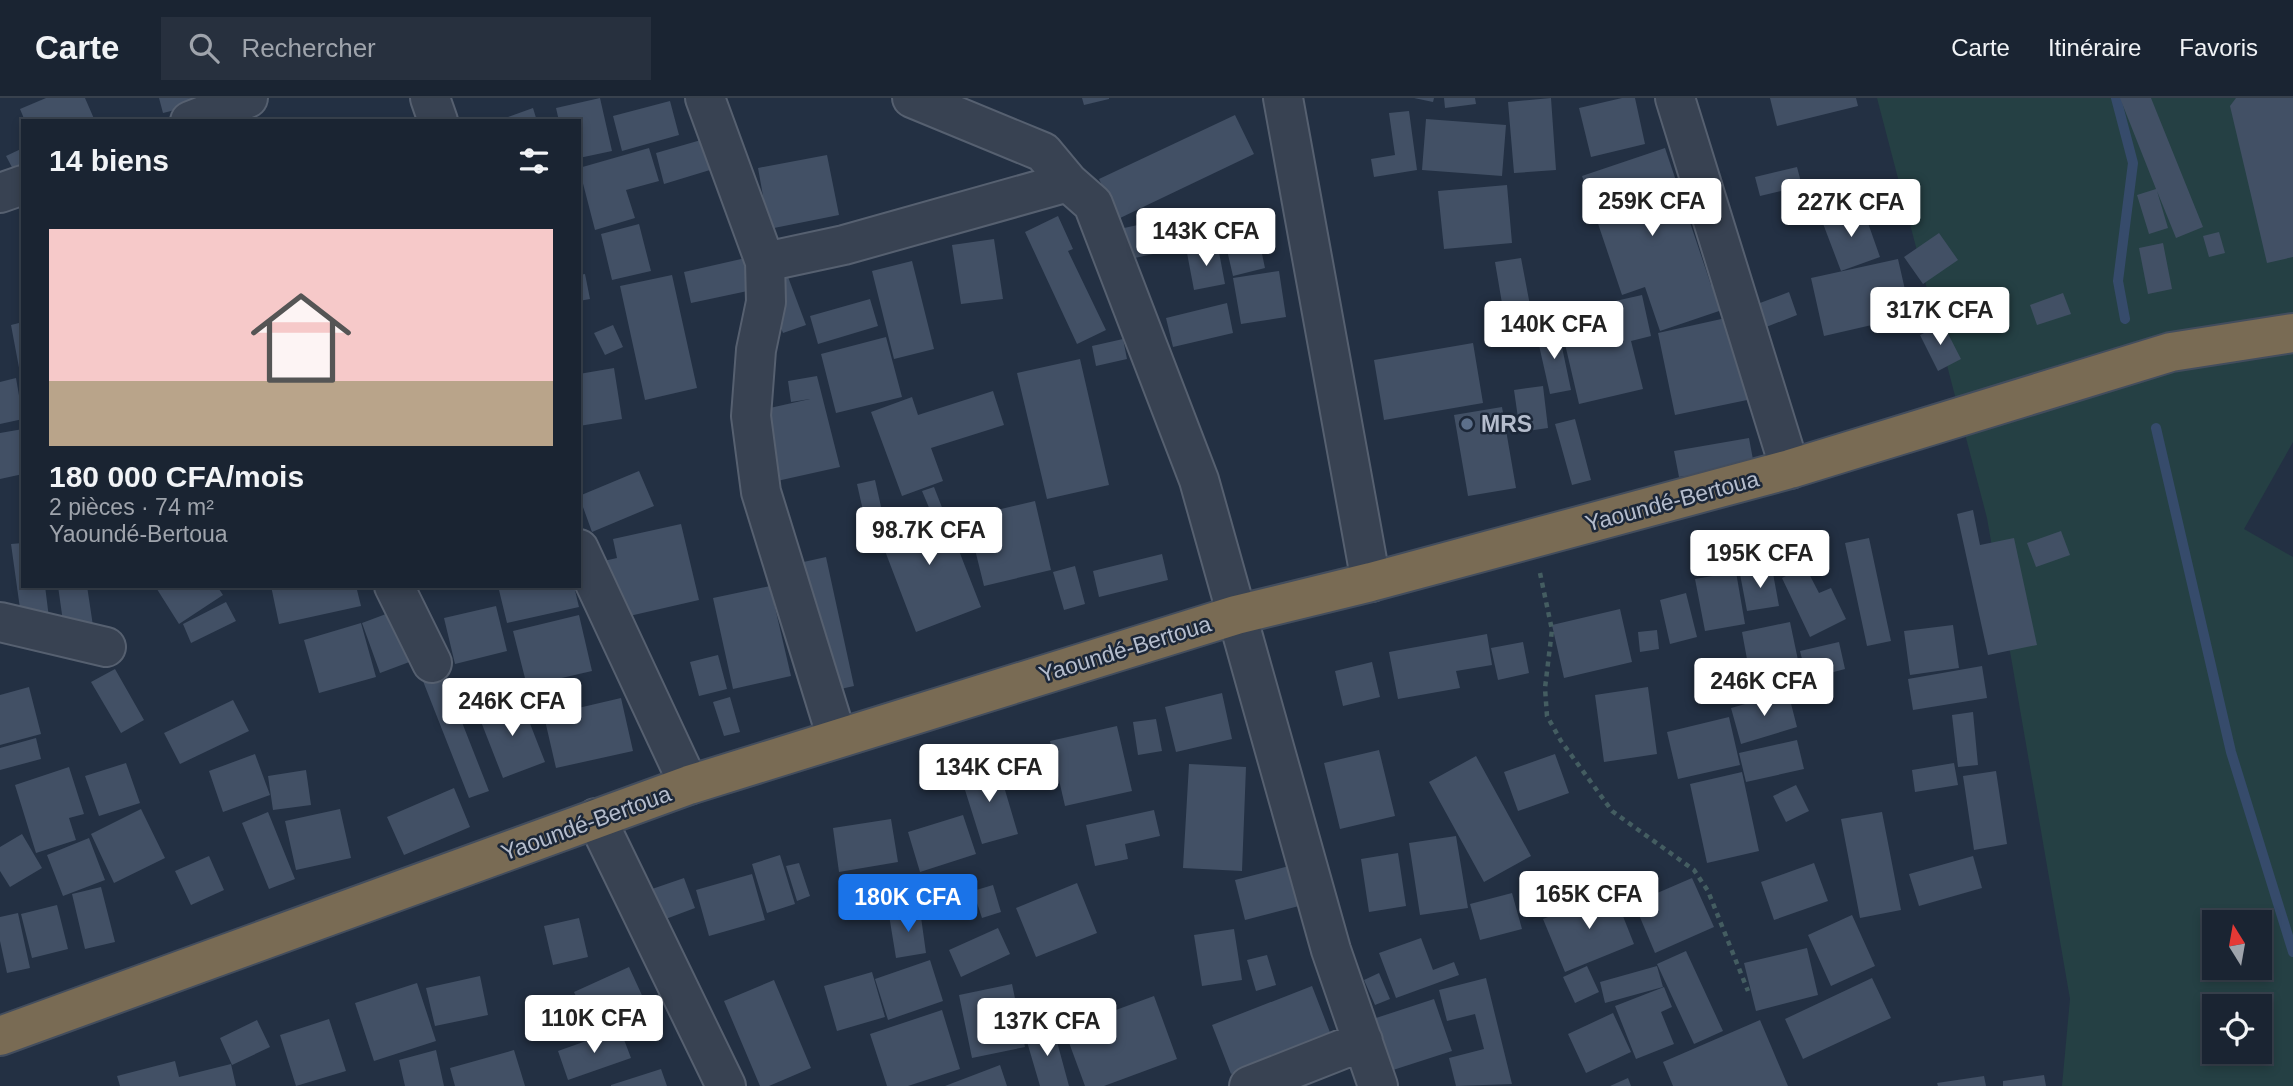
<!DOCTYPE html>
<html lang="fr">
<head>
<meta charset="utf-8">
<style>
  :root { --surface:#1a2432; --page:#27303e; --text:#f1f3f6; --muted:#9fa4ac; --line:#38414d; --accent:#1a73e8 }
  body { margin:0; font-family:Arial,sans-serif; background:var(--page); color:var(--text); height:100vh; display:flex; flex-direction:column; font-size:26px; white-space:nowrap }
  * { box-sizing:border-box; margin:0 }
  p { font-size:23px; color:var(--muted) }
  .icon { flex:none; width:38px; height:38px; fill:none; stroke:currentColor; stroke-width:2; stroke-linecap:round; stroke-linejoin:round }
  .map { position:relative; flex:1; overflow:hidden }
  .drawer { position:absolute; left:21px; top:21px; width:560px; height:469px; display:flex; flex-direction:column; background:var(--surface); border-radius:0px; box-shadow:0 4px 10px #0003,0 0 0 2px var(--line) }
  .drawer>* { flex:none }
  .needle { width:46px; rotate:349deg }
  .buttons { position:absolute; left:2202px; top:812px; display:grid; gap:14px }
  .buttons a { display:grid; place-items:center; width:70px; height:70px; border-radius:0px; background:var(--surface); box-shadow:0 4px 10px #0003,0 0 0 2px var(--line); font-size:35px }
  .price { position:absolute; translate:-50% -60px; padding:0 16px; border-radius:7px; background:#fff; color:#222; font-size:23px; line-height:46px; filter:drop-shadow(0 2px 4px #0008) }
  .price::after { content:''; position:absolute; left:50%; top:42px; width:21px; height:16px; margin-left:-10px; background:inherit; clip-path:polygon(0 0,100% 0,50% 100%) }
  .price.selected { background:var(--accent); color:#fff }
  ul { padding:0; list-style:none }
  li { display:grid; align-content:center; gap:14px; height:371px; padding:0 28px }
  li+li { border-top:2px solid var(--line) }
  li span { display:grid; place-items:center; height:217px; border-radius:0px; color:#555 }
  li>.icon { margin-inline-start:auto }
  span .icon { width:126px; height:126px; fill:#fffc; stroke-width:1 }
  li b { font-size:30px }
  h2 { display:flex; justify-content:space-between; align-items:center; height:84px; padding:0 28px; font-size:30px }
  header { display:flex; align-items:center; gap:42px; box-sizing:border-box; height:98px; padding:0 35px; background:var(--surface); border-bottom:2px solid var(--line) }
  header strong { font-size:33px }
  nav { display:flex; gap:38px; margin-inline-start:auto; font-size:24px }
  .search { width:490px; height:63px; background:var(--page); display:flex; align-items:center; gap:18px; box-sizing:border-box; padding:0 24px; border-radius:0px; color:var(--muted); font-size:26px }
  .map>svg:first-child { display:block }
</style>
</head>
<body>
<header>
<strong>Carte</strong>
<div class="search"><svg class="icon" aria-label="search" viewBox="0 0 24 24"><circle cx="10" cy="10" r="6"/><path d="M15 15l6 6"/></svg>Rechercher</div>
<nav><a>Carte</a><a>Itinéraire</a><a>Favoris</a></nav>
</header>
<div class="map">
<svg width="2293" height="988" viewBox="0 0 2293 988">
  <rect width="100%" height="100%" fill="#233043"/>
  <!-- green -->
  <path fill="#254044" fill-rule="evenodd" d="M 1877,0 L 2293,0 L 2293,344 L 2244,431 L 2293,459 L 2293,988 L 2062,988 L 2070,901 L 1987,420 ZM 2214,824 L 2259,824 L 2259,870 L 2214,870 ZM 2214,908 L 2259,908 L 2259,954 L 2214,954 Z"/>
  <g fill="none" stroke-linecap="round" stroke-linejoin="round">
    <!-- stream -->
    <path stroke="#364b6b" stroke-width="10" d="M 2116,0 L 2133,65 L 2118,183 L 2125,221
      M 2156,330 L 2231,654 L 2293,854"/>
  </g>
  <!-- building -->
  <path fill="#425065" d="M 46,0 L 85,0 L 95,23 L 25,23 L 20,11 Z
    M 159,0 L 219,0 L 219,1 L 163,15 Z
    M 600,0 L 612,53 L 579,60 L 579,23 L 559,23 L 556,10 Z
    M 1082,0 L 1109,0 L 1109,1 L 1084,7 Z
    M 1414,0 L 1434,0 L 1433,4 Z
    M 1444,0 L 1475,0 L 1476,6 L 1445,10 Z
    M 1551,0 L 1556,72 L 1514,75 L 1508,4 Z
    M 1622,0 L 1635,0 L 1645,46 L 1591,59 L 1579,10 Z
    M 1770,0 L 1856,0 L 1858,8 L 1777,28 Z
    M 2120,0 L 2151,0 L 2203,129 L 2176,140 L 2157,93 L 2168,130 L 2149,136 L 2137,97 L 2156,91 Z
    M 2236,0 L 2293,0 L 2293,159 L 2267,165 L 2230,8 Z
    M 670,3 L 679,37 L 622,53 L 613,18 Z
    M 533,10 L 537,23 L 500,23 L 500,22 Z
    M 1409,13 L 1417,72 L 1374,79 L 1371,61 L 1395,57 L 1389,15 Z
    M 1235,17 L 1254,56 L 1118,121 L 1099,81 Z
    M 1426,21 L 1506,27 L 1502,78 L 1422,72 Z
    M 701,42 L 710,72 L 664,86 L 656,55 Z
    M 23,50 L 23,90 L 6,58 Z
    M 649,50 L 659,83 L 626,92 L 635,120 L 595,132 L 579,70 Z
    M 1665,50 L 1711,187 L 1717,185 L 1725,211 L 1660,233 L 1645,189 L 1622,197 L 1582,78 Z
    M 827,57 L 839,117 L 769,131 L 758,70 Z
    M 1797,69 L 1802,88 L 1760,98 L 1755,79 Z
    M 1507,87 L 1512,145 L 1444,151 L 1438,93 Z
    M 1862,108 L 1880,159 L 1841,173 L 1822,123 Z
    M 1198,114 L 1204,145 L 1130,161 L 1124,130 Z
    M 1058,118 L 1073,151 L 1068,153 L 1106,232 L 1077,246 L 1025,134 Z
    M 639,126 L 651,173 L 612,182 L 601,136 Z
    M 1256,127 L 1265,170 L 1233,178 L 1223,135 Z
    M 2219,134 L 2225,155 L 2209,159 L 2203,138 Z
    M 1939,135 L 1958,162 L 1923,186 L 1904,159 Z
    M 994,141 L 1003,201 L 961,206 L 952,147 Z
    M 2163,145 L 2172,191 L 2148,196 L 2139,150 Z
    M 1218,149 L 1225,186 L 1194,192 L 1187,155 Z
    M 750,159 L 757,191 L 691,205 L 684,174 Z
    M 1521,160 L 1532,218 L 1505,223 L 1495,164 Z
    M 1898,161 L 1911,218 L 1824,238 L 1811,180 Z
    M 912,163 L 934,251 L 894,261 L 872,173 Z
    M 1279,173 L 1286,219 L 1241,226 L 1233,180 Z
    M 585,176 L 590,201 L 579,203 L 579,177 Z
    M 672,177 L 697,290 L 645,302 L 620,188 Z
    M 788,179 L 806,227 L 783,235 L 765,188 Z
    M 1789,194 L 1797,217 L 1761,231 L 1752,208 Z
    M 2063,195 L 2071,216 L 2037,227 L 2030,207 Z
    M 1642,197 L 1651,238 L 1631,243 L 1643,291 L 1579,306 L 1558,216 Z
    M 870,201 L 878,228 L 818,246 L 810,218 Z
    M 1227,205 L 1233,235 L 1173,249 L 1166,220 Z
    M 1735,218 L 1752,301 L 1675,317 L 1658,235 Z
    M 23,224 L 23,275 L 20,275 L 11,227 Z
    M 1943,226 L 1961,261 L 1938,273 L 1920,237 Z
    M 613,227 L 623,249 L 605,257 L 594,235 Z
    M 1558,230 L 1571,292 L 1550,296 L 1536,234 Z
    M 886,239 L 902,299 L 836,315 L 821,256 Z
    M 1123,241 L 1127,261 L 1096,268 L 1092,248 Z
    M 1473,245 L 1483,305 L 1384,322 L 1374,262 Z
    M 1080,261 L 1109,387 L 1047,401 L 1017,275 Z
    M 614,270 L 622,321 L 579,328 L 579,276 Z
    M 817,278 L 840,369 L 768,385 L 752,314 L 810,301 L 791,304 L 788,283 Z
    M 16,280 L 23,321 L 0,326 L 0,284 Z
    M 1543,288 L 1548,330 L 1520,334 L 1514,292 Z
    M 993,293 L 1004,327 L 931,350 L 943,383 L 902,398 L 871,314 L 912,299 L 918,317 Z
    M 1502,309 L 1516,390 L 1468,398 L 1454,317 Z
    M 1575,321 L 1591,382 L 1572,387 L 1555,326 Z
    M 23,331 L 23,376 L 0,381 L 0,335 Z
    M 1749,340 L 1754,367 L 1679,379 L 1674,353 Z
    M 639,373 L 654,408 L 592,434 L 579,398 Z
    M 875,382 L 882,413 L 864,417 L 857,386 Z
    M 934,389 L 981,509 L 916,534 L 877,432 L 930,412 L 922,393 Z
    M 1035,403 L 1051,472 L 984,488 L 967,419 Z
    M 1973,412 L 1980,447 L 2014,440 L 2037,547 L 1988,557 L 1957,416 Z
    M 681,426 L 699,502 L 612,522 L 599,464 L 617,460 L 613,441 Z
    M 2061,433 L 2070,457 L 2036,469 L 2027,445 Z
    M 1869,440 L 1891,543 L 1867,548 L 1845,445 Z
    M 23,445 L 23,488 L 45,488 L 50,528 L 23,532 L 11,446 Z
    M 1162,456 L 1168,482 L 1099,499 L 1093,473 Z
    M 826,459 L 854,588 L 818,596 L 790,467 Z
    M 1075,468 L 1085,506 L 1064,512 L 1053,474 Z
    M 1805,468 L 1819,495 L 1831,490 L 1846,521 L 1810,539 L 1782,480 Z
    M 1772,470 L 1779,508 L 1747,513 L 1740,476 Z
    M 1736,474 L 1745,526 L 1705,533 L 1695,481 Z
    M 58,488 L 87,488 L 95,541 L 66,545 Z
    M 155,488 L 217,488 L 223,497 L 179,526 Z
    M 271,488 L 356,488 L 361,508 L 279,526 Z
    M 516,488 L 574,488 L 579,509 L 507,525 L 499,492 Z
    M 770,488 L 791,578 L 733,591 L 713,500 Z
    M 1686,495 L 1697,539 L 1670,546 L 1660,502 Z
    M 226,504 L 236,523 L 191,545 L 183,526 Z
    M 496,508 L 507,553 L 455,566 L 444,520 Z
    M 1620,511 L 1632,564 L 1564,580 L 1552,527 Z
    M 394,513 L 412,563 L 380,575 L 362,525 Z
    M 579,517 L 592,573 L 527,588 L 513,533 Z
    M 1790,524 L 1798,562 L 1749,572 L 1742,534 Z
    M 361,525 L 376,579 L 319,595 L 304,542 Z
    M 1953,527 L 1959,570 L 1910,577 L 1904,533 Z
    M 1657,532 L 1659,551 L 1640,554 L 1638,534 Z
    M 1487,536 L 1492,567 L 1456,573 L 1460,590 L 1398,601 L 1389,554 Z
    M 1523,544 L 1529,575 L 1498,582 L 1491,550 Z
    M 1839,544 L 1845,571 L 1807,581 L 1800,553 Z
    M 718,557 L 727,591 L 699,598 L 690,564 Z
    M 1372,564 L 1380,599 L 1343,608 L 1335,573 Z
    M 1982,568 L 1987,600 L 1913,612 L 1908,581 Z
    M 115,571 L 144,622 L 121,635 L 91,584 Z
    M 441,571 L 489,693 L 469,700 L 421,578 Z
    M 29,589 L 41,636 L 0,647 L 0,597 Z
    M 1648,589 L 1657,656 L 1604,664 L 1595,597 Z
    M 1788,594 L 1797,629 L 1741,646 L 1731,610 Z
    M 1222,595 L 1232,641 L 1176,654 L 1165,609 Z
    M 730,599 L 740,634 L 724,638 L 713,604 Z
    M 520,600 L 545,664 L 503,680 L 478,616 Z
    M 621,600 L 633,653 L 556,670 L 544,618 Z
    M 233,602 L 249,633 L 180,666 L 164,635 Z
    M 1973,614 L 1978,667 L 1958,669 L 1952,617 Z
    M 1729,619 L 1740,667 L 1678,681 L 1667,634 Z
    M 1156,621 L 1162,653 L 1138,657 L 1133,624 Z
    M 1117,628 L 1132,693 L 1065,708 L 1050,643 Z
    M 36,640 L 41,661 L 0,672 L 0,650 Z
    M 1797,642 L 1804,671 L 1746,684 L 1739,655 Z
    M 1379,652 L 1395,718 L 1340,731 L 1324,665 Z
    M 255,656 L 270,697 L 223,714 L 209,673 Z
    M 1555,656 L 1569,695 L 1518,713 L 1504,674 Z
    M 1476,658 L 1531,758 L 1484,784 L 1429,684 Z
    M 126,665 L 140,705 L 99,718 L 85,678 Z
    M 997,665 L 1018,736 L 982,746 L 960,676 Z
    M 1954,665 L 1958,687 L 1915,694 L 1912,672 Z
    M 1189,666 L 1246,669 L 1242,773 L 1183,770 Z
    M 69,669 L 84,716 L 69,720 L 76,742 L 36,755 L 15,687 Z
    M 306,672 L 311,707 L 273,712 L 268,678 Z
    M 1996,673 L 2007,746 L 1974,752 L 1963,678 Z
    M 1742,674 L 1759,753 L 1707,765 L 1690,686 Z
    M 1796,687 L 1809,713 L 1786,724 L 1773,698 Z
    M 454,690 L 470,729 L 404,757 L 387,719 Z
    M 141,711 L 165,760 L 114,785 L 91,736 Z
    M 340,711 L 351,760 L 296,772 L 285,723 Z
    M 1154,712 L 1160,738 L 1125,746 L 1128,761 L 1095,768 L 1086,727 Z
    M 268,714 L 295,781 L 269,791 L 242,725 Z
    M 1882,714 L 1901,812 L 1860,820 L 1841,721 Z
    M 963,717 L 976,756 L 920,774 L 908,734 Z
    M 891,721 L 898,764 L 839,774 L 833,730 Z
    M 22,736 L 42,770 L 10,789 L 0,773 L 0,749 Z
    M 1456,738 L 1468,810 L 1420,817 L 1409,745 Z
    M 89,740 L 105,782 L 63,798 L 47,757 Z
    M 1398,755 L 1406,808 L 1369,814 L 1361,761 Z
    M 780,757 L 795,806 L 767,815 L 752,766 Z
    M 209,758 L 224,792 L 191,807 L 175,773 Z
    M 1973,758 L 1982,790 L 1919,808 L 1909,776 Z
    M 799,765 L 810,798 L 797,803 L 786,768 Z
    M 1814,765 L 1828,803 L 1774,822 L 1761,784 Z
    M 1289,768 L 1299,808 L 1245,822 L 1235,782 Z
    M 752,776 L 765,822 L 709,838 L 696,792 Z
    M 684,780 L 695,810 L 663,822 L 652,791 Z
    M 1692,780 L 1714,829 L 1655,855 L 1634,805 Z
    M 1077,785 L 1097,835 L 1036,859 L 1016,810 Z
    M 993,787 L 1001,814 L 982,820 L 973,793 Z
    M 101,789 L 115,844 L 85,851 L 72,796 Z
    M 1613,793 L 1634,846 L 1565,874 L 1543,821 Z
    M 1512,795 L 1522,831 L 1480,842 L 1470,806 Z
    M 57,807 L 68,851 L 32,860 L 21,816 Z
    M 920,812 L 926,855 L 896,860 L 889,817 Z
    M 18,815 L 30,870 L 7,875 L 0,843 L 0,819 Z
    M 1852,817 L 1875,868 L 1831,888 L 1808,837 Z
    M 579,820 L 588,859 L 553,867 L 544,828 Z
    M 998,830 L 1010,856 L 961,879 L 949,852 Z
    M 1234,831 L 1242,882 L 1202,888 L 1194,837 Z
    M 1421,840 L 1433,872 L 1454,864 L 1459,877 L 1396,900 L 1379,855 Z
    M 1807,850 L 1818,897 L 1756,913 L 1744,865 Z
    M 1686,853 L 1723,933 L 1694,946 L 1657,866 Z
    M 1267,857 L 1276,887 L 1256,893 L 1247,862 Z
    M 930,862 L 943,903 L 888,922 L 875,881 Z
    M 1587,868 L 1599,894 L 1575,905 L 1563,879 Z
    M 1657,868 L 1663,889 L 1605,905 L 1600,884 Z
    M 629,869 L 646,906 L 591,931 L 574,894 Z
    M 872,874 L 885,919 L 837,933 L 824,888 Z
    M 1379,875 L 1390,901 L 1375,907 L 1364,882 Z
    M 480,878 L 488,917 L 435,928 L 426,890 Z
    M 1486,880 L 1512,986 L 1456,988 L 1449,960 L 1484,951 L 1475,916 L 1447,923 L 1439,892 Z
    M 1872,880 L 1891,920 L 1803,961 L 1785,921 Z
    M 774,882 L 811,970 L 769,988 L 760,988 L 724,903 Z
    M 417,885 L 436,943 L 374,963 L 355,905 Z
    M 1012,886 L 1025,949 L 972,960 L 959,897 Z
    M 1312,888 L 1331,937 L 1231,976 L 1212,927 Z
    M 1664,889 L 1672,909 L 1661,914 L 1674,946 L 1636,961 L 1615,908 Z
    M 1154,898 L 1177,961 L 1104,988 L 1085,988 L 1064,931 Z
    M 1434,901 L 1452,953 L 1393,972 L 1376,920 Z
    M 942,912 L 960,971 L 908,988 L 887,988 L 870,936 Z
    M 1613,915 L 1631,954 L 1586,975 L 1568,936 Z
    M 329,921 L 346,973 L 296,988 L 280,937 Z
    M 257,922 L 270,949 L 232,967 L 220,940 Z
    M 1760,922 L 1788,988 L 1673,988 L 1663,964 Z
    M 1053,929 L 1069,988 L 1040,988 L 1025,937 Z
    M 620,931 L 631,960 L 568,982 L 558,953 Z
    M 436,952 L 444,988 L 405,988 L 399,962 Z
    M 514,952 L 525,988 L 455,988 L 450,970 Z
    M 175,963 L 179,979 L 231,966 L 236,988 L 120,988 L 117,978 Z
    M 1000,967 L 1007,988 L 945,988 Z
    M 661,971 L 667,988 L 611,988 L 611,987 Z
    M 2044,977 L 2046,988 L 2003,988 L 2003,983 Z
    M 1984,978 L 1986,988 L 1938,988 L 1937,985 Z
    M 1628,980 L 1631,988 L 1610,988 Z"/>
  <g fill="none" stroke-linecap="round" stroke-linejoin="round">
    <!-- street casing -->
    <g stroke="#566070" stroke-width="42">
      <path id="street" d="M 430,0 L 438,23
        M 705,0 L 765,164 L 766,204 L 756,252 L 751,318 L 761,394 L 837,640
        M 912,0 L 1043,54 L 1068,84 L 1093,106 L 1199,382 L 1331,852 L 1378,988
        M 1283,0 L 1371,484
        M 1675,0 L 1790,371
        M 190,23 L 248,0
        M 0,95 L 23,87
        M 765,164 L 844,147 L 1068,84
        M 579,451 L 689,687
        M 394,488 L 432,565
        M 0,524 L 106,549
        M 596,720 L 726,988
        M 1249,988 L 1363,943"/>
    </g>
    <!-- highway casing -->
    <g stroke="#434d5d" stroke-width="42">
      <path id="highway" d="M 0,938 L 689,687 L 1236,517 L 1371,484 L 1790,371 L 2171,254 L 2293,235"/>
    </g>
    <!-- path -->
    <path stroke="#445d61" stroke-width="4.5" stroke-dasharray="5 5" stroke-linecap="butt" d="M 1540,475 L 1552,532 L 1545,590 L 1547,618 L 1561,643 L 1612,713 L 1694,772 L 1708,793 L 1748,893"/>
    <!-- street -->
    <use href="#street" stroke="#384252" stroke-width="38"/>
    <!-- highway -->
    <use href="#highway" stroke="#796b54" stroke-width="38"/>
  </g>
  <!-- markers -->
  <circle fill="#5c6f8a" stroke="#1c2738" stroke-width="2.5" cx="1467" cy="326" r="7"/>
  <g text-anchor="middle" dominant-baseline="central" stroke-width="5" stroke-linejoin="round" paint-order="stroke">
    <!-- poi labels -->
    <g font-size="23" font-weight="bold" fill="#b5bdcd" stroke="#1c2738" text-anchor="start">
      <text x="1481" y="326">MRS</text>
    </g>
    <!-- street labels -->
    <g font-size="23" fill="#b5bdcd" stroke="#1c2738">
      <text transform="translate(1672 403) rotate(-15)">Yaoundé-Bertoua</text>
      <text transform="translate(1125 551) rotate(-17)">Yaoundé-Bertoua</text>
      <text transform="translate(586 725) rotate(-20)">Yaoundé-Bertoua</text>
    </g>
  </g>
</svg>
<div class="buttons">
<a><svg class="needle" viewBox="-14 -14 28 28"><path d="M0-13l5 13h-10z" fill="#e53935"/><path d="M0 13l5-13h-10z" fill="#9fa4ac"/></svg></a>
<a><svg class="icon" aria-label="locate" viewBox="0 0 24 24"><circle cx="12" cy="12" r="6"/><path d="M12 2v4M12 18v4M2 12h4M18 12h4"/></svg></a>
</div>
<b class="price" style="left:1652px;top:140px">259K CFA</b>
<b class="price" style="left:1851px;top:141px">227K CFA</b>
<b class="price" style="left:1206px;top:170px">143K CFA</b>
<b class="price" style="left:1940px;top:249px">317K CFA</b>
<b class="price" style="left:1554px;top:263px">140K CFA</b>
<b class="price" style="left:929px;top:469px">98.7K CFA</b>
<b class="price" style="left:1760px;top:492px">195K CFA</b>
<b class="price" style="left:1764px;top:620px">246K CFA</b>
<b class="price" style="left:512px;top:640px">246K CFA</b>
<b class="price" style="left:989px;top:706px">134K CFA</b>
<b class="price" style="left:1589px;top:833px">165K CFA</b>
<b class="price selected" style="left:908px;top:836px">180K CFA</b>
<b class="price" style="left:594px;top:957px">110K CFA</b>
<b class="price" style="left:1047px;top:960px">137K CFA</b>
<section class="drawer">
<h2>14 biens<svg class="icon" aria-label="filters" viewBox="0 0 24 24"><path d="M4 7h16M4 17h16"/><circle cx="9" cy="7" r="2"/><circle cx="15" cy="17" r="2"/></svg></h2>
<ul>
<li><span style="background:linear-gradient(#f6c9c9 70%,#b9a48a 0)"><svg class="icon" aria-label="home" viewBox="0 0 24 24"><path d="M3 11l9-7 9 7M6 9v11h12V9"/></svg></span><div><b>180 000 CFA/mois</b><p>2 pièces · 74 m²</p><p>Yaoundé-Bertoua</p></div></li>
</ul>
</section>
</div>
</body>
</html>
